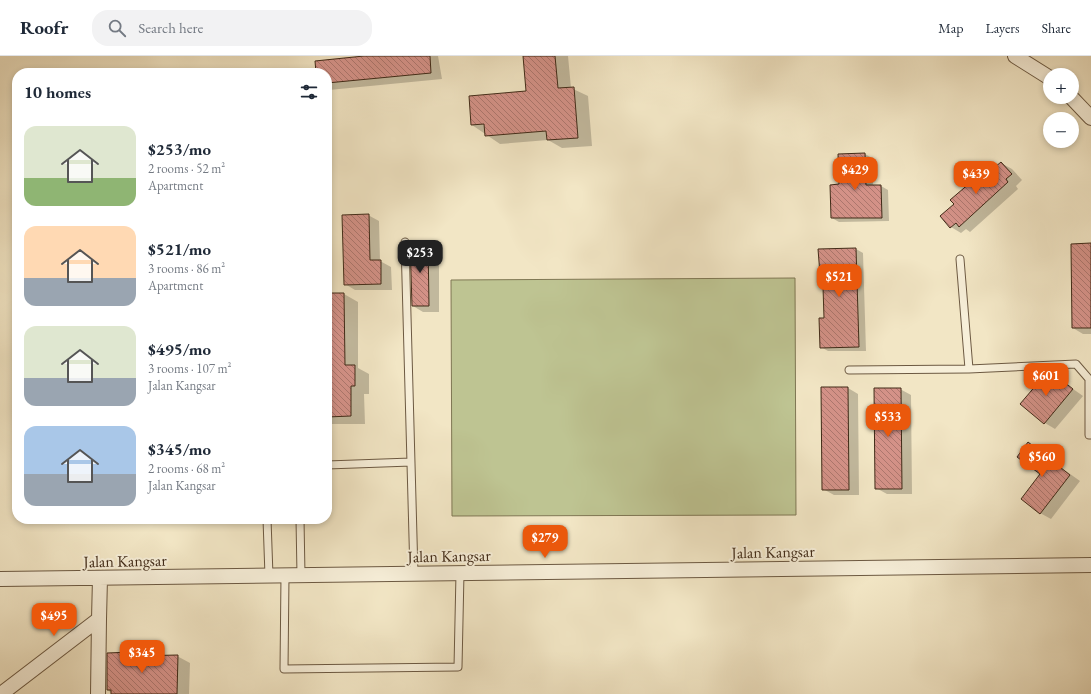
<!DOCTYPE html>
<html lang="en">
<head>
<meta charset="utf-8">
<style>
  :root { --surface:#fff; --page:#f2f2f3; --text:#1f2937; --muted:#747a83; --line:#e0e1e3; --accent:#ea580c }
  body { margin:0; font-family:"EB Garamond",serif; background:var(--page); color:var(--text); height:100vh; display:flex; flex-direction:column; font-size:15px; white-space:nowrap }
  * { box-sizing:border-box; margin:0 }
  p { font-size:13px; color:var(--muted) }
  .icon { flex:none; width:22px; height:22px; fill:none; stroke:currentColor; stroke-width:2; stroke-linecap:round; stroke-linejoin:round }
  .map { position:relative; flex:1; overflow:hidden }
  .panel { position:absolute; left:12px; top:12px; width:320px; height:456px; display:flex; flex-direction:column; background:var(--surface); border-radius:16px; box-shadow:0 2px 6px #0003 }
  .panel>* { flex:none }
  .tools { position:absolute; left:1043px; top:12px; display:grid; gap:8px }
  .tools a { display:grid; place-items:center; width:36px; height:36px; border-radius:50%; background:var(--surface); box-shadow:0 2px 6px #0003; font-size:20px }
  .price { position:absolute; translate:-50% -34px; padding:0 9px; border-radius:8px; background:var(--accent); color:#fff; font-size:13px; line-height:26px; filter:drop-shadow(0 1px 2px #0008) }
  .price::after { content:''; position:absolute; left:50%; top:24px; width:12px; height:9px; margin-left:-6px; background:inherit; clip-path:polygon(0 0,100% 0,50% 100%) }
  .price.current { background:#222; color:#fff }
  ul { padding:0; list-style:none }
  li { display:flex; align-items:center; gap:12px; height:100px; padding:0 12px }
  li span { display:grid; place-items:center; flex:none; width:112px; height:80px; border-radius:12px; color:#555 }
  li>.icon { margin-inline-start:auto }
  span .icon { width:48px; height:48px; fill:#fffc; stroke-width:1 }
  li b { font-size:17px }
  h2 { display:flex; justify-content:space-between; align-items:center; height:48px; padding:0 12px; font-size:17px }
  header { display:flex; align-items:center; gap:24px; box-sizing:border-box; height:56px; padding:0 20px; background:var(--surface); border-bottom:1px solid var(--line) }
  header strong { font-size:19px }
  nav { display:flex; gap:22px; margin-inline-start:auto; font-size:14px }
  .search { width:280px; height:36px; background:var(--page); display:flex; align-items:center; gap:10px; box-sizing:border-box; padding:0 14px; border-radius:16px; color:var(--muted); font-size:15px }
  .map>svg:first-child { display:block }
</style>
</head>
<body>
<header>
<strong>Roofr</strong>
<div class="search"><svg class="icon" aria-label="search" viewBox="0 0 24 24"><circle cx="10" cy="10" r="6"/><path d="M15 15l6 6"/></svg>Search here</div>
<nav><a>Map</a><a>Layers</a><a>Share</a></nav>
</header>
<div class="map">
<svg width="1091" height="638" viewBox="0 0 1091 638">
  <defs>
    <pattern id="building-back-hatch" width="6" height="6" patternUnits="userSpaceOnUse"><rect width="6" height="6" fill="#d49288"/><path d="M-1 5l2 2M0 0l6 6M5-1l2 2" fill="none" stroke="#ad776e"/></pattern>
  </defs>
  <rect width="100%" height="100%" fill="#f2e6c5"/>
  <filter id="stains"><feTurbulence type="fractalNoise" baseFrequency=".005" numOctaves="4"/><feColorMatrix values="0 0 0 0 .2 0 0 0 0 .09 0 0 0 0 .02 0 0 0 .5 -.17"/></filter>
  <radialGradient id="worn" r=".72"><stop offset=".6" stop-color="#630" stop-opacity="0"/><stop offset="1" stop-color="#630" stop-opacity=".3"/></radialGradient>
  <!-- garden -->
  <path fill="#bec492" stroke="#7f7754" d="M 795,222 L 796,459 L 452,460 L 451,224 Z"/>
  <!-- shadow -->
  <path fill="#0003" d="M 374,0 L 438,0 L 442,23 L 329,34 L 327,33 L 327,17 L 317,17 Z
    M 524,0 L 568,0 L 571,32 L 588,40 L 592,90 L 562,92 L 548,84 L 500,88 L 472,69 L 527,36 Z
    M 865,98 L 872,102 L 873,130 L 881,130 L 888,134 L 889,165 L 839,166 L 832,162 L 840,129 L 839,99 Z
    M 1001,107 L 1012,113 L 1022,124 L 1016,130 L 1018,133 L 970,176 L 966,173 L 961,177 L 951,171 L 955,148 L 985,115 L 989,117 Z
    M 368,159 L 379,165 L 380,205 L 391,211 L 392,234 L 355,234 L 345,228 Z
    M 411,187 L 428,187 L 439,193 L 439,256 L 423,256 L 413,250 Z
    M 1091,188 L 1091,278 L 1083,278 L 1073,272 Z
    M 856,193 L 863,197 L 866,295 L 828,295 L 821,291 L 825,263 L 824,232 L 821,230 Z
    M 327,238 L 344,238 L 358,246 L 358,312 L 369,318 L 369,338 L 364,338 L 365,368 L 327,368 Z
    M 1049,316 L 1083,340 L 1055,373 L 1045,367 L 1022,348 Z
    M 848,332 L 858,338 L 859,439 L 834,439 L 823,433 Z
    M 900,333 L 911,339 L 912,438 L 887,438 L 876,432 Z
    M 1028,388 L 1080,425 L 1051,463 L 1040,457 L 1041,418 Z
    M 133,597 L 139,601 L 177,600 L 190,607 L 189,638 L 112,638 L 108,634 Z"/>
  <!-- building -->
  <path fill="url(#building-back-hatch)" stroke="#402a17" d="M 364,0 L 430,0 L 431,17 L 327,27 L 327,17 L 316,17 L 315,5 Z
    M 523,0 L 555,0 L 558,32 L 574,31 L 578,82 L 547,84 L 546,75 L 485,80 L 484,68 L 471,69 L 469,40 L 526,35 Z
    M 865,97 L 866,129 L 881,129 L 882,162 L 831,162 L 830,129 L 839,128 L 838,98 Z
    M 1001,106 L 1012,118 L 1006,123 L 1008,126 L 959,171 L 956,167 L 950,172 L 940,160 L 954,148 L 950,144 L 985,114 L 988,117 Z
    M 369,158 L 370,204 L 381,204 L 381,228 L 344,229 L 342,159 Z
    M 410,186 L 428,186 L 429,250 L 412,250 Z
    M 1091,187 L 1091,272 L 1072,272 L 1071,188 Z
    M 856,192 L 859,291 L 820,292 L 819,262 L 824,262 L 823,231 L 821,231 L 818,193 Z
    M 327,237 L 344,237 L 345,309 L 355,309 L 355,330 L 351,330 L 351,360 L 327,361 Z
    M 1049,314 L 1073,333 L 1044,368 L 1020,348 Z
    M 821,331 L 848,331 L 849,434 L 822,434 Z
    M 874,332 L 901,332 L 902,433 L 875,433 Z
    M 1028,386 L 1070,419 L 1040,458 L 1021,443 L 1040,418 L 1017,401 Z
    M 133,596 L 133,600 L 178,599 L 177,638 L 111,638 L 111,634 L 107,634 L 107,597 Z"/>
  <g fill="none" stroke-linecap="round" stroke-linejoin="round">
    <!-- lane casing -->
    <g stroke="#6c5942" stroke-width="9">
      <path id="lane" d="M 405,186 L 414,518
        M 960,203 L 969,313
        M 849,314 L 969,313 L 1076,308 L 1089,323 L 1089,379 L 1091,379
        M 327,409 L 411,406
        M 267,463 L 269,520
        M 300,463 L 301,519
        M 285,520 L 284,613 L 458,611 L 460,517"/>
    </g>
    <!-- street casing -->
    <g stroke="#6c5942" stroke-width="16">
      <path id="street" d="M 1015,0 L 1050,22
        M 1071,41 L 1091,62
        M 0,523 L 1091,509
        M 1,638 L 99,563 L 100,522
        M 98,638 L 99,563"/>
    </g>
    <!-- lane -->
    <use href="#lane" stroke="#f7efd9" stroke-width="7"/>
    <!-- street -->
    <use href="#street" stroke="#f7efd9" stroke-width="14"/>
  </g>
  <g text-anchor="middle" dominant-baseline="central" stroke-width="4" stroke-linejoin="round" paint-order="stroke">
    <!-- street labels -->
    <g font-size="16" fill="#402a17" stroke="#f7efd9">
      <text transform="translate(773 496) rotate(-1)">Jalan Kangsar</text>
      <text transform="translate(449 500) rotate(-1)">Jalan Kangsar</text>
      <text transform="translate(125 505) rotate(-1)">Jalan Kangsar</text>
    </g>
  </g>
  <rect width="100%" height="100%" filter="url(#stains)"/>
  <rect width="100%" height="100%" fill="url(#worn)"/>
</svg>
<div class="tools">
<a>+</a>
<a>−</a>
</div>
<b class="price" style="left:855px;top:135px">$429</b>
<b class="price" style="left:976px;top:139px">$439</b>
<b class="price current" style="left:420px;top:218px">$253</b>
<b class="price" style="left:839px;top:242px">$521</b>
<b class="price" style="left:1046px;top:341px">$601</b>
<b class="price" style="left:888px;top:382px">$533</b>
<b class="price" style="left:1042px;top:422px">$560</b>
<b class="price" style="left:545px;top:503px">$279</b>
<b class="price" style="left:54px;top:581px">$495</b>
<b class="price" style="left:142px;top:618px">$345</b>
<section class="panel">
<h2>10 homes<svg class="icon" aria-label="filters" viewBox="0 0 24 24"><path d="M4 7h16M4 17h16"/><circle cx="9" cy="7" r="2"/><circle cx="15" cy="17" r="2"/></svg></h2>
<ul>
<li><span style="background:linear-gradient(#dfe7d0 65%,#8fb573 0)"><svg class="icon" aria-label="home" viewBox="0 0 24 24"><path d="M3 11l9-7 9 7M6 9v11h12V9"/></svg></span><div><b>$253/mo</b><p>2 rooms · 52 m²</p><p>Apartment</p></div></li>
<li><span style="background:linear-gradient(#ffd9b3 65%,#9aa5b1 0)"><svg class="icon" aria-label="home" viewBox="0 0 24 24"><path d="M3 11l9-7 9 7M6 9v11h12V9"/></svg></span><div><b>$521/mo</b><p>3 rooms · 86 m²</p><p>Apartment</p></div></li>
<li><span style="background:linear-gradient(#dfe7d0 65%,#9aa5b1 0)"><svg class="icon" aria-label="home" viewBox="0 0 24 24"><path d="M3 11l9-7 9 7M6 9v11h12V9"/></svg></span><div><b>$495/mo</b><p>3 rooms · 107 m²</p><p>Jalan Kangsar</p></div></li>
<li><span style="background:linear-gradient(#a9c7e8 60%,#9aa5b1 0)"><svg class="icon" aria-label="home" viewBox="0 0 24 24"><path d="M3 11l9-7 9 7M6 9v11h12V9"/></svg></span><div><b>$345/mo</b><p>2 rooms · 68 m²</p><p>Jalan Kangsar</p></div></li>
</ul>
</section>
</div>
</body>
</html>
